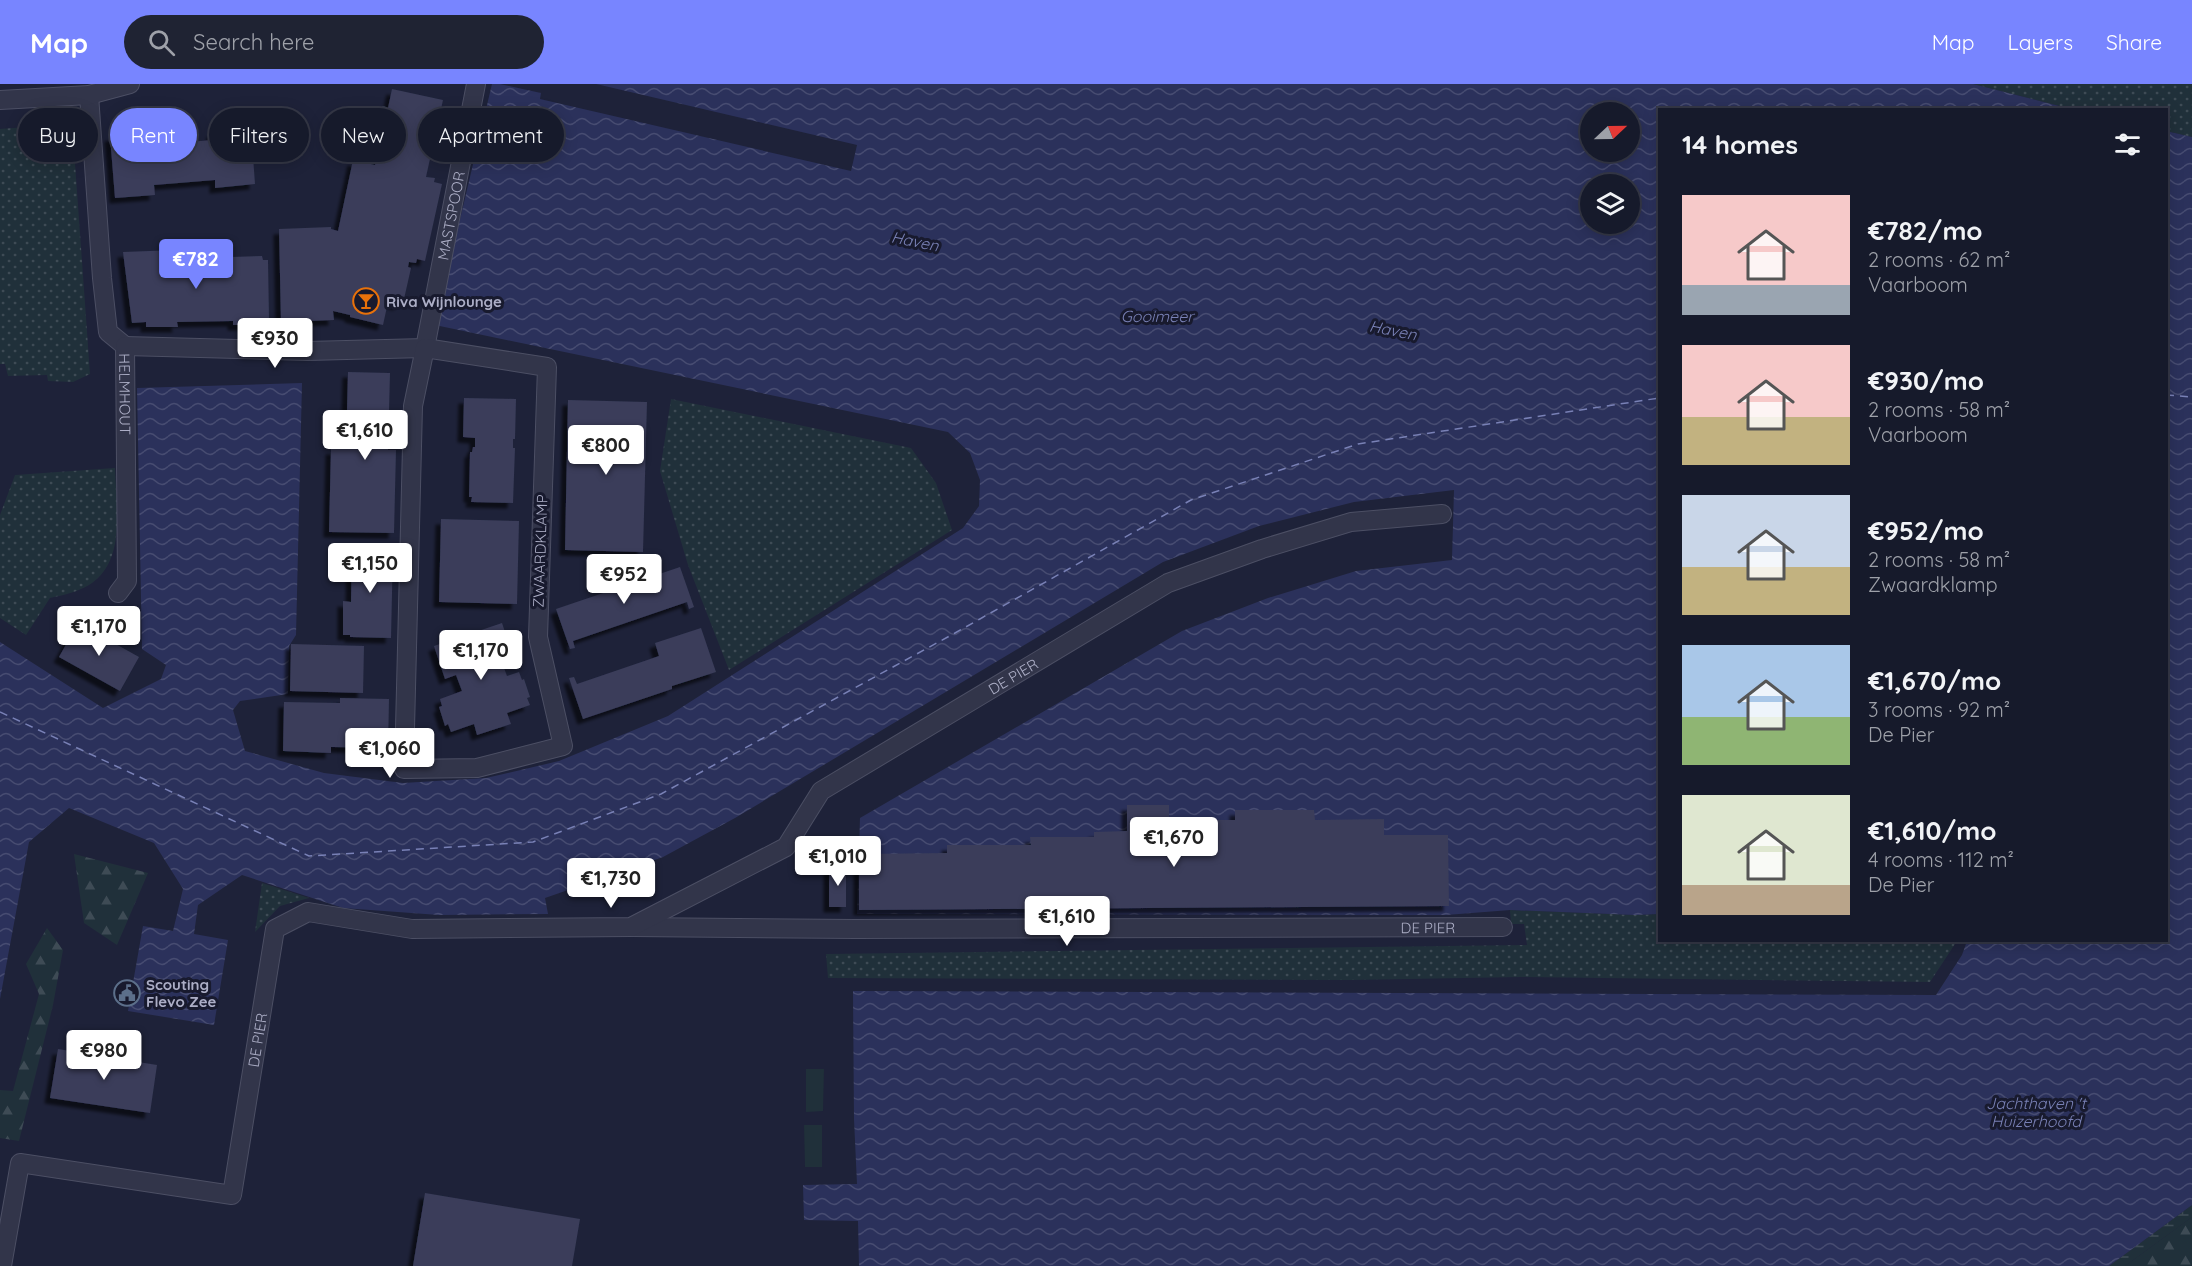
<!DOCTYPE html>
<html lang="en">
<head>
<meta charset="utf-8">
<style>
  :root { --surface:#161a2b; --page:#1f2333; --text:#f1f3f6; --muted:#9ea1a9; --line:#353847; --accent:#7885ff }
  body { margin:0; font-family:Quicksand,sans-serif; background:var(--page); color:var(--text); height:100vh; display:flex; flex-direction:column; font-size:22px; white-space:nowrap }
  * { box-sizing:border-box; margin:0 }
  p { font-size:20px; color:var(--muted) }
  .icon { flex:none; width:33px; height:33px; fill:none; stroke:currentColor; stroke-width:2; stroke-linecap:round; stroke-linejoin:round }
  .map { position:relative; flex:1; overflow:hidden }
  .details { position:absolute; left:1658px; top:24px; width:510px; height:834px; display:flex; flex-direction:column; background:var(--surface); border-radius:0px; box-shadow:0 3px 15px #0003,0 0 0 2px var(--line) }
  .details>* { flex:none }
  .hud { position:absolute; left:18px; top:24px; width:570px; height:54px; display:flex; gap:12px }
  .needle { width:39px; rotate:68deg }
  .controls { position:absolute; left:1580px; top:18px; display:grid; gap:12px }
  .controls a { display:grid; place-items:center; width:60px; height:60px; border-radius:50%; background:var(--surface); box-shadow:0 3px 15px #0003,0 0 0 2px var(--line); font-size:30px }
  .price { position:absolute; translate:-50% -51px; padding:0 14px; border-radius:6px; background:#fff; color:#222; font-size:20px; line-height:39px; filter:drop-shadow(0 2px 3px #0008) }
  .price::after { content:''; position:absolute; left:50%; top:36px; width:18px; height:14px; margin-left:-9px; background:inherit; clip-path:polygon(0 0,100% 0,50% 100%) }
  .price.selected { background:var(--accent); color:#fff }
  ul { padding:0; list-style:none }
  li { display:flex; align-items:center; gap:18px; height:150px; padding:0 24px }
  li span { display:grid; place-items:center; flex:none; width:168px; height:120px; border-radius:0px; color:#555 }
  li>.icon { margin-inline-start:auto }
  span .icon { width:72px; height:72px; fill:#fffc; stroke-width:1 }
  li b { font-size:26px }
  h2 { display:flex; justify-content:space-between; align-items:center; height:72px; padding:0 24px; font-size:26px }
  .pill { padding:0 21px; border-radius:27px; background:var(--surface); box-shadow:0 3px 15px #0003,0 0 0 2px var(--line); font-size:21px; line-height:54px }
  .pill.selected { background:var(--accent); color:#fff }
  header { display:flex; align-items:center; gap:36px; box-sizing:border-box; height:84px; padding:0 30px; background:var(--accent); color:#fff }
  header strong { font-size:28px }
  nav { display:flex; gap:33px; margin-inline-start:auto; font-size:21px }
  .search { width:420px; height:54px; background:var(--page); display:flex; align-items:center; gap:15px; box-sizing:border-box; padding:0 21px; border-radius:33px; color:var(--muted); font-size:22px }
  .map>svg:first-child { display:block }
</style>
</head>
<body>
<header>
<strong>Map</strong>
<div class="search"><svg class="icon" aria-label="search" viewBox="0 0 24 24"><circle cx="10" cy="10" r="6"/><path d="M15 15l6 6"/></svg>Search here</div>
<nav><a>Map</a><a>Layers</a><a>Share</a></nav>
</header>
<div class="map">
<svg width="2192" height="1182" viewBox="0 0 2192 1182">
  <defs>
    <pattern id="grass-dots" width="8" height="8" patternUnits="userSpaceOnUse" patternTransform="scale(1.5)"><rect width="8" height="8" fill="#20303a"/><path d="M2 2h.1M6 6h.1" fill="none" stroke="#3e4b55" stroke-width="1.8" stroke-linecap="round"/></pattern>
    <pattern id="forest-firs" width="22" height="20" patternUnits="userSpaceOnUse" patternTransform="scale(1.5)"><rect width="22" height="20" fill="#20303a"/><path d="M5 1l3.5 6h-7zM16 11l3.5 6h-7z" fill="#3e4b55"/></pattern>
    <pattern id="wetland-marsh" width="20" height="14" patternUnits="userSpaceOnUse" patternTransform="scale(1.5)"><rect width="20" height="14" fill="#20303a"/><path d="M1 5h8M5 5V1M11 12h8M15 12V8" fill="none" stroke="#3e4b55"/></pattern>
    <pattern id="water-waves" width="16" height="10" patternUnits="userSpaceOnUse" patternTransform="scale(1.5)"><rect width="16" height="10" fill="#2b315b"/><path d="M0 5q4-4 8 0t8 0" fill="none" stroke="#474c71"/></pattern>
    <filter id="shadow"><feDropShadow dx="-5.5" dy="5.5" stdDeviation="1.5" flood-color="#0009"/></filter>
  </defs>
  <rect width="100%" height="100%" fill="#1e2239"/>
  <!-- grass -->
  <path fill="url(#grass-dots)" d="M 1973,0 L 2192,0 L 2192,53 L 2166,47 L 2166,26 L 2071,25 Z
    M 66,40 L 73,51 L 90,290 L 73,298 L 48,297 L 47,291 L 8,292 L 5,280 L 0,280 L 0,45 Z
    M 671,315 L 911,364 L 936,399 L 952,446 L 729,586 L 688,481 L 660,387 Z
    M 115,384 C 116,421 127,478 89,501 C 77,508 64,511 50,514 L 26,551 L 0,534 L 0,431 L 15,391 Z
    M 262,799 L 309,814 L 280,822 L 255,848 Z
    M 1510,826 L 1635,831 L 1659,830 L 1659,856 L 1957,857 L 1930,898 L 1521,893 L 1351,896 L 828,894 L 826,870 L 1527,861 L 1524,840 L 1511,840 Z"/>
  <!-- forest -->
  <path fill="url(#forest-firs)" d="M 74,770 L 148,789 L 117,861 L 84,839 Z
    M 47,844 L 63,866 L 53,921 L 19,1057 L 0,1054 L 0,1006 L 13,1007 L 39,910 L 26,880 Z
    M 2192,1133 L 2192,1182 L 2125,1182 Z"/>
  <!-- wetland -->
  <path fill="url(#wetland-marsh)" d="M 2192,1121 L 2192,1133 L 2125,1182 L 2109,1182 Z"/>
  <!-- green -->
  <path fill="#20303a" d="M 806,985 L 824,985 L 823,1027 L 806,1028 Z
    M 804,1041 L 822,1041 L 822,1083 L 805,1083 Z"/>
  <!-- water -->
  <path fill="url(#water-waves)" fill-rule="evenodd" d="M 492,0 L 1973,0 L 2071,25 L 1659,26 L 1659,830 L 1635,831 L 1510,826 L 1446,831 L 857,830 L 860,734 L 1182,547 L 1268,514 L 1356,487 L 1452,476 L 1454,406 L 1354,418 L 1259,442 L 1163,478 L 735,734 L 663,773 L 545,814 L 548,830 L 439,831 L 343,824 L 242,791 L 198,821 L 194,850 L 228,856 L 214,941 L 128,927 L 143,842 L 173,847 L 183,805 L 154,759 L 69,724 L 29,758 L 0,915 L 0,558 L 103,624 L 161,595 L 166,581 L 142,565 L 137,304 L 302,299 L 296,551 L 289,562 L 288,610 L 240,617 L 233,626 L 245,667 L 324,689 L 403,699 L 486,694 L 559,677 L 668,632 L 963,444 L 979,422 L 980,396 L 970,369 L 948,348 L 435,241 ZM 1590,28 L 1629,28 L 1629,68 L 1590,68 ZM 1590,100 L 1629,100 L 1629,140 L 1590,140 Z
    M 2166,47 L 2192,53 L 2192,1121 L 2109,1182 L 859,1182 L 858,1137 L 804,1136 L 803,1101 L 857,1100 L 854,1035 L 853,907 L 1936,911 L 1962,871 L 1967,857 L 2166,856 Z"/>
  <!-- pier -->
  <path fill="#1e2239" d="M 500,0 L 596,0 L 857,61 L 851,87 L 540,15 L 541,9 Z"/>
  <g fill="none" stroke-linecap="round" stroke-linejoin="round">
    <!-- ferry -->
    <path stroke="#7981b6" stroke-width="1.5" stroke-dasharray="8 6" stroke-linecap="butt" d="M 2166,311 L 2192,313
      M 0,628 L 309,772 L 533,758 L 661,710 L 955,549 L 1191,416 L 1358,360 L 1659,314"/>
  </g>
  <!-- building -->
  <path fill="#3a3d5a" filter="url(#shadow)" d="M 392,5 L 443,16 L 426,93 L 435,94 L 434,98 L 442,100 L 425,177 L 417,175 L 416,179 L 409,178 L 408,183 L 411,184 L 404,215 L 401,214 L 399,221 L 388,218 L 383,241 L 350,233 L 350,231 L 333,227 L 334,236 L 281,238 L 279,145 L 331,143 L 331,145 L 338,147 L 353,76 L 375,81 L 382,52 L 376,51 L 373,46 L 377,26 L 383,22 L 388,24 Z
    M 251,45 L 255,100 L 215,104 L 215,96 L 154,101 L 155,111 L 115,114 L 110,52 L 150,48 L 151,61 L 212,56 L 212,48 Z
    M 176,166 L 176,180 L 232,179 L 231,173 L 262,172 L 263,176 L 268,176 L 269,235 L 264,236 L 264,241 L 233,241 L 233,237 L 177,238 L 178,243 L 146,243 L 146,238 L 132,239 L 123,168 Z
    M 348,288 L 390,289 L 388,366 L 396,366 L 394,449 L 329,448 L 331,365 L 346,365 Z
    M 464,314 L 516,315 L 515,355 L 513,355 L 513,364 L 515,364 L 513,419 L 471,418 L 472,413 L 469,413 L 470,368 L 472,368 L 473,363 L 475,363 L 475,354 L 463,353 Z
    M 568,316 L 647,318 L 643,468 L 565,466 Z
    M 441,435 L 519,437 L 517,520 L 439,518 Z
    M 352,463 L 393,464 L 391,554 L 350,553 L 350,551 L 343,551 L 343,517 L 351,518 Z
    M 680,483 L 694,523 L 689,525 L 687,518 L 573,557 L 575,564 L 570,565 L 556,525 Z
    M 78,539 L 139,573 L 120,607 L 59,573 Z
    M 502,539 L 513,572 L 501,576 L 507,592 L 519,588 L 522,596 L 524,595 L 530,613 L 527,614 L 530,621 L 507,629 L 511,640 L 477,651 L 474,640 L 451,648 L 448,640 L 445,642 L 439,623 L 442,622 L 440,615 L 462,607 L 456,591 L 445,595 L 434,562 Z
    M 701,544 L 716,588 L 672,602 L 672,605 L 583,635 L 569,594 L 574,593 L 577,600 L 659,572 L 655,559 Z
    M 291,560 L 364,562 L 363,609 L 290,607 Z
    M 340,614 L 389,615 L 388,664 L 331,663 L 331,669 L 283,667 L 284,618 L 340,619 Z
    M 1127,721 L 1169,721 L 1169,736 L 1235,736 L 1235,726 L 1314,726 L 1315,736 L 1384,735 L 1384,751 L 1448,751 L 1449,822 L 859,826 L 859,770 L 947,769 L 947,761 L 1031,761 L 1030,753 L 1094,753 L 1094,748 L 1127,747 Z
    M 846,783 L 846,823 L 829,823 L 829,784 Z
    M 58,965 L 157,981 L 150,1029 L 50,1014 Z
    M 425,1109 L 580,1135 L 572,1182 L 413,1182 Z"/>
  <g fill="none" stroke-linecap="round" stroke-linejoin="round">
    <!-- minor casing -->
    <g stroke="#4c4f64" stroke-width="20">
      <g id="minor">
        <path id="s1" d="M 89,11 L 102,194 L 108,248 L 125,262 L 127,497 L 118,509"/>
        <path d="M 0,16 L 89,11 L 130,0"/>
        <path id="s2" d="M 125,262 L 307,267 L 425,264 L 476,0"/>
        <path d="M 425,264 L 547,283 L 538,553 L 563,662 L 477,684 L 404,685 L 413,322 Z"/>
        <path id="s3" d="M 633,843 L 855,845 L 1503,843"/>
        <path id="s4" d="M 2,1182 L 20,1079 L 232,1111 L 275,845 L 308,828 L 412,845 L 631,843 L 786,763 L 821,707 L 1168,499 L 1262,465 L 1351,438 L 1442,430"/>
      </g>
    </g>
    <!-- minor -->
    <use href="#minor" stroke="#32354a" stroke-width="18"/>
  </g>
  <!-- icons -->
  <defs>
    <g id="bar-ring" transform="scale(1.35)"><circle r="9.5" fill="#181a2e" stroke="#e8710a" stroke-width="1.5"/><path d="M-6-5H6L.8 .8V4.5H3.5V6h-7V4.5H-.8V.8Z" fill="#e8710a"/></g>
    <g id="civic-ring" transform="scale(1.35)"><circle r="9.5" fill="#181a2e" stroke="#5c6f8a" stroke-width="1.5"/><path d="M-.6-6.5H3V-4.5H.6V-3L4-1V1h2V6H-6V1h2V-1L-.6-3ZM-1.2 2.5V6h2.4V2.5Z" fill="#5c6f8a"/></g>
  </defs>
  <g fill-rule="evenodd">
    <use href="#bar-ring" x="366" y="217"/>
    <use href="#civic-ring" x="127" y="909"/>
  </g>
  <g text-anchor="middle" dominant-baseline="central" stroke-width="6" stroke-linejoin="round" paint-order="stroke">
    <!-- street labels -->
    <g font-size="15" fill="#acaec6" stroke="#181a2e">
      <text stroke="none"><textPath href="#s2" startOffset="435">MASTSPOOR</textPath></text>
      <text stroke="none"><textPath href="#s1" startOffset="308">HELMHOUT</textPath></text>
      <text transform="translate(540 467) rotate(-88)">ZWAARDKLAMP</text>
      <text stroke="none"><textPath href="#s4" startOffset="1414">DE PIER</textPath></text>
      <text stroke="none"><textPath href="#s3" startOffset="795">DE PIER</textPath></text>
      <text stroke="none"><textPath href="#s4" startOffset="476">DE PIER</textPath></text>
    </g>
    <!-- poi labels -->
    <g font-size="15" font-weight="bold" fill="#acaec6" stroke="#181a2e" text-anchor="start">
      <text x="386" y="217">Riva Wijnlounge</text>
      <text x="146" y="900">Scouting<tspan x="146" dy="17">Flevo Zee</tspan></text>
    </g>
    <!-- water labels -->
    <g font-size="16" font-style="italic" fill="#7981b6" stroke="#181a2e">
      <text transform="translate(915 157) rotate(11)">Haven</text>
      <text x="1157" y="232">Gooimeer</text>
      <text transform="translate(1393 246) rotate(11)">Haven</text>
      <text x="2036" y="1019">Jachthaven 't<tspan x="2036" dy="18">Huizerhoofd</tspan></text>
    </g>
  </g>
</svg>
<div class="controls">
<a><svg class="needle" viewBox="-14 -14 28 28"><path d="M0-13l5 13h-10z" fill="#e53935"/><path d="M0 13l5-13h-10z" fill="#9ea1a9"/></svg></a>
<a><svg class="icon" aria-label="layers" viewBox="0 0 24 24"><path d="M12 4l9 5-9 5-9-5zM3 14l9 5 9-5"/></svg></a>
</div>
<b class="price selected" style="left:196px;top:206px">€782</b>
<b class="price" style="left:275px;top:285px">€930</b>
<b class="price" style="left:365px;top:377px">€1,610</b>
<b class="price" style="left:606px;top:392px">€800</b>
<b class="price" style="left:370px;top:510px">€1,150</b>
<b class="price" style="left:624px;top:521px">€952</b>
<b class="price" style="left:99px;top:573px">€1,170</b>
<b class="price" style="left:481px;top:597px">€1,170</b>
<b class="price" style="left:390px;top:695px">€1,060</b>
<b class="price" style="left:1174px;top:784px">€1,670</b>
<b class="price" style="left:838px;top:803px">€1,010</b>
<b class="price" style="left:611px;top:825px">€1,730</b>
<b class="price" style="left:1067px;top:863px">€1,610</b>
<b class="price" style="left:104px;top:997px">€980</b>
<div class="hud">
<a class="pill">Buy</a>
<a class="pill selected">Rent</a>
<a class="pill">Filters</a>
<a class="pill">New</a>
<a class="pill">Apartment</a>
</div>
<section class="details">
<h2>14 homes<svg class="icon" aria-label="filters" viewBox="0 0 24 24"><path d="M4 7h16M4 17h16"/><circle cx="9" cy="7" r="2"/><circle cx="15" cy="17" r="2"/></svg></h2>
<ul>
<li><span style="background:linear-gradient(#f6c9c9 75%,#9aa5b1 0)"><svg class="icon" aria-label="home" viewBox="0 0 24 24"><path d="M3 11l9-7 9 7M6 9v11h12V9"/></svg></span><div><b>€782/mo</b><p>2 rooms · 62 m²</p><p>Vaarboom</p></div></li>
<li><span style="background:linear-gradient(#f6c9c9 60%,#c2b280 0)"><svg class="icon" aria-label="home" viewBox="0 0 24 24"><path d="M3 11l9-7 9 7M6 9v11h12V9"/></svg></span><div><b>€930/mo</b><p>2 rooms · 58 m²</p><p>Vaarboom</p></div></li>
<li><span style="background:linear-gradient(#c9d6e8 60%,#c2b280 0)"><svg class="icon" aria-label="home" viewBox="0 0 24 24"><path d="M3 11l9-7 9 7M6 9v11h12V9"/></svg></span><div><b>€952/mo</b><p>2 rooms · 58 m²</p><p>Zwaardklamp</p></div></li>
<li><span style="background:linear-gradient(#a9c7e8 60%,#8fb573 0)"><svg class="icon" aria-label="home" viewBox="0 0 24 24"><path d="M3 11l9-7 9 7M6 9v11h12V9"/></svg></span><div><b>€1,670/mo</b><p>3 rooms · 92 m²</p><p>De Pier</p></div></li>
<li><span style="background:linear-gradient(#dfe7d0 75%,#b9a48a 0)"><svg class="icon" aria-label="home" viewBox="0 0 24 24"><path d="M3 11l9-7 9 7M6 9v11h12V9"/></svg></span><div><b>€1,610/mo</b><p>4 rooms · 112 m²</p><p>De Pier</p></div></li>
</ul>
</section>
</div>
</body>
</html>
